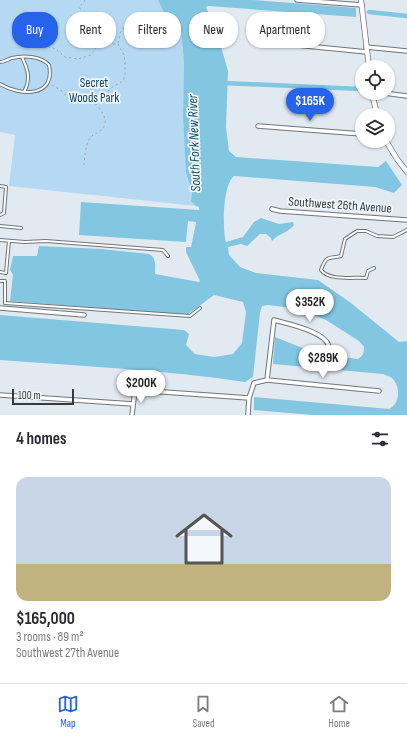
<!DOCTYPE html>
<html lang="en">
<head>
<meta charset="utf-8">
<style>
  :root { --surface:#fff; --page:#f7f7f7; --text:#2b2b33; --muted:#7c7c81; --line:#e1e1e2; --accent:#2563eb }
  body { margin:0; font-family:"Sofia Sans Condensed",sans-serif; background:var(--page); color:var(--text); height:100vh; display:flex; flex-direction:column; font-size:15px; white-space:nowrap }
  * { box-sizing:border-box; margin:0 }
  p { font-size:13px; color:var(--muted) }
  .icon { flex:none; width:22px; height:22px; fill:none; stroke:currentColor; stroke-width:2; stroke-linecap:round; stroke-linejoin:round }
  .map { position:relative; height:415px; overflow:hidden }
  .details { display:flex; flex-direction:column; background:var(--surface); flex:1 }
  .details>* { flex:none }
  .hud { position:absolute; left:12px; top:12px; width:383px; height:36px; display:flex; gap:8px }
  .tools { position:absolute; left:355px; top:60px; display:grid; gap:8px }
  .tools a { display:grid; place-items:center; width:40px; height:40px; border-radius:50%; background:var(--surface); box-shadow:0 1px 3px #0004; font-size:20px }
  .scale { position:absolute; left:12px; bottom:10px; width:62px; box-sizing:border-box; padding-left:4px; border:2px solid #363a3c; border-top:0; font-size:11px; line-height:14px; white-space:nowrap; color:#363a3c; -webkit-text-stroke:3px #eff8ff; paint-order:stroke }
  .price { position:absolute; translate:-50% -34px; padding:0 9px; border-radius:14px; background:#fff; color:#222; font-size:13px; line-height:26px; filter:drop-shadow(0 1px 2px #0008) }
  .price::after { content:''; position:absolute; left:50%; top:24px; width:12px; height:9px; margin-left:-6px; background:inherit; clip-path:polygon(0 0,100% 0,50% 100%) }
  .price.on { background:var(--accent); color:#fff }
  ul { padding:0; list-style:none }
  li { display:grid; align-content:center; gap:8px; height:212px; padding:0 16px }
  li+li { border-top:1px solid var(--line) }
  li span { display:grid; place-items:center; height:124px; border-radius:12px; color:#555 }
  li>.icon { margin-inline-start:auto }
  span .icon { width:72px; height:72px; fill:#fffc; stroke-width:1 }
  li b { font-size:17px }
  h2 { display:flex; justify-content:space-between; align-items:center; height:48px; padding:0 16px; font-size:17px }
  .tag { padding:0 14px; border-radius:16px; background:var(--surface); box-shadow:0 1px 3px #0004; font-size:14px; line-height:36px }
  .tag.on { background:var(--accent); color:#fff }
  .tabs { display:flex; justify-content:space-around; align-items:center; height:56px; border-top:1px solid var(--line); background:var(--surface); font-size:11px; color:var(--muted) }
  .tabs a { display:grid; justify-items:center; gap:2px }
  .tabs .on { color:var(--accent) }
  .map>svg:first-child { display:block }
</style>
</head>
<body>
<div class="map">
<svg width="407" height="415" viewBox="0 0 407 415">
  <rect width="100%" height="100%" fill="#e2eaf1"/>
  <!-- green -->
  <path fill="#b5d9f3" d="M 0,0 L 158,0 L 171,28 L 181,31 L 184,62 L 183,117 L 186,173 L 192,192 L 191,201 L 196,206 L 9,186 L 15,135 L 0,132 Z"/>
  <!-- water -->
  <path fill="#82c6e2" d="M 158,0 L 253,0 L 356,8 L 356,17 L 208,6 L 206,7 L 218,36 L 228,71 L 226,127 L 229,151 L 236,157 L 378,167 L 386,161 L 402,185 L 394,193 L 375,187 L 234,176 C 223,184 222,229 226,242 L 243,237 L 254,222 L 261,218 L 279,224 L 293,222 L 294,225 C 288,233 279,233 272,241 L 271,238 L 266,234 L 260,234 L 247,246 L 241,244 L 228,247 L 229,255 L 240,267 L 256,273 L 318,280 L 351,303 L 399,342 L 407,341 L 407,415 L 313,415 L 254,410 L 254,397 L 389,409 C 400,404 401,387 392,378 C 390,377 386,375 383,374 L 273,364 L 275,337 L 315,353 L 327,355 L 358,359 C 363,356 364,353 364,347 L 359,341 L 326,320 L 299,309 L 268,305 L 262,306 L 260,313 L 253,377 L 245,382 C 164,370 81,366 0,360 L 0,315 L 184,330 L 189,334 L 186,345 L 195,354 L 214,357 L 233,354 L 242,343 L 246,312 L 243,302 L 214,295 L 187,315 L 10,301 L 13,275 L 10,270 L 13,256 L 37,256 L 39,246 L 101,249 L 149,254 C 157,258 155,266 155,274 L 199,282 L 200,281 L 186,252 L 186,247 L 191,247 L 196,223 L 196,222 L 188,221 L 186,242 L 79,235 L 81,202 L 199,210 L 199,207 L 196,206 L 191,201 L 192,192 L 186,173 L 183,117 L 184,62 L 181,31 L 171,28 Z"/>
  <g fill="none" stroke-linecap="round" stroke-linejoin="round">
    <!-- canal -->
    <path stroke="#82c6e2" stroke-width="4.5" d="M 369,12 L 407,16
      M 224,83 L 362,89"/>
    <!-- service casing -->
    <g stroke="#6e767c" stroke-width="4">
      <path id="service" d="M 22,57 C 28,70 31,79 24,92
        M 0,62 C 5,62 8,59 12,58 C 23,55 41,56 49,65 C 56,98 20,96 0,84
        M 0,186 L 6,187 L 4,213 L 0,215
        M 0,226 L 21,228
        M 0,240 L 25,242 L 46,241 L 163,250 L 168,256
        M 374,268 L 368,271 L 366,278 L 365,278 C 353,277 329,281 321,270 C 327,254 329,259 341,256 L 345,239 L 357,231 L 366,231 L 377,236 L 393,237 L 407,230
        M 0,272 L 6,273 L 9,241
        M 0,281 L 5,281 L 5,303 L 190,316 L 200,308"/>
    </g>
    <!-- minor casing -->
    <g stroke="#6e767c" stroke-width="5.5">
      <path id="minor" d="M 297,0 L 362,5
        M 256,41 L 367,52
        M 366,47 L 407,51
        M 384,93 L 407,96
        M 258,126 L 362,134
        M 272,209 L 280,211 L 407,220
        M 0,308 L 84,315
        M 267,380 L 379,391
        M 0,395 L 133,404
        M 132,415 L 135,390 L 249,398
        M 248,415 L 249,398 L 254,383 L 267,380 L 274,320 C 288,324 324,331 329,346"/>
    </g>
    <!-- tertiary casing -->
    <g stroke="#6e767c" stroke-width="6">
      <path id="tertiary" d="M 361,0 L 369,67
        M 372,93 L 377,115
        M 386,141 L 397,159 L 407,172"/>
    </g>
    <!-- path -->
    <path stroke="#9ca2a7" stroke-width="1" stroke-dasharray="2 3" stroke-linecap="butt" d="M 85,0 L 79,7 L 85,17 L 101,31 L 101,43
      M 40,40 L 49,47 L 56,49 L 65,57 L 78,59 L 91,55 L 98,45 L 101,44 L 118,44 L 124,55 L 125,62 L 125,75 L 123,81 L 111,88 L 100,100 L 93,101 L 80,98 L 73,104 L 62,91 L 50,84
      M 118,43 L 121,30 L 123,28 L 145,21 L 147,24 L 157,30 L 165,22
      M 84,165 C 85,156 85,146 90,138 C 93,134 97,134 100,131 C 112,122 100,109 94,102"/>
    <!-- service -->
    <use href="#service" stroke="#fff" stroke-width="2"/>
    <!-- minor -->
    <use href="#minor" stroke="#fff" stroke-width="3.5"/>
    <!-- tertiary -->
    <use href="#tertiary" stroke="#fff" stroke-width="4.5"/>
  </g>
  <g text-anchor="middle" dominant-baseline="central" stroke-width="3.5" stroke-linejoin="round" paint-order="stroke">
    <!-- park labels -->
    <g font-size="13" fill="#103a55" stroke="#eff8ff">
      <text x="94" y="83">Secret<tspan x="94" dy="15">Woods Park</tspan></text>
    </g>
    <!-- street labels -->
    <g font-size="13" fill="#363a3c" stroke="#eff8ff">
      <text transform="translate(340 205) rotate(4)">Southwest 26th Avenue</text>
    </g>
    <!-- water labels -->
    <g font-size="14" font-style="italic" fill="#164e62" stroke="#eff8ff">
      <text transform="translate(194 143) rotate(-92)">South Fork New River</text>
    </g>
  </g>
</svg>
<div class="tools">
<a><svg class="icon" aria-label="locate" viewBox="0 0 24 24"><circle cx="12" cy="12" r="6"/><path d="M12 2v4M12 18v4M2 12h4M18 12h4"/></svg></a>
<a><svg class="icon" aria-label="layers" viewBox="0 0 24 24"><path d="M12 4l9 5-9 5-9-5zM3 14l9 5 9-5"/></svg></a>
</div>
<div class="scale">100 m</div>
<b class="price on" style="left:310px;top:122px">$165K</b>
<b class="price" style="left:310px;top:323px">$352K</b>
<b class="price" style="left:323px;top:379px">$289K</b>
<b class="price" style="left:141px;top:404px">$200K</b>
<div class="hud">
<a class="tag on">Buy</a>
<a class="tag">Rent</a>
<a class="tag">Filters</a>
<a class="tag">New</a>
<a class="tag">Apartment</a>
</div>
</div>
<section class="details">
<h2>4 homes<svg class="icon" aria-label="filters" viewBox="0 0 24 24"><path d="M4 7h16M4 17h16"/><circle cx="9" cy="7" r="2"/><circle cx="15" cy="17" r="2"/></svg></h2>
<ul>
<li><span style="background:linear-gradient(#c9d6e8 70%,#c2b280 0)"><svg class="icon" aria-label="home" viewBox="0 0 24 24"><path d="M3 11l9-7 9 7M6 9v11h12V9"/></svg></span><div><b>$165,000</b><p>3 rooms · 89 m²</p><p>Southwest 27th Avenue</p></div></li>
</ul>
</section>
<nav class="tabs">
<a class="on"><svg class="icon" aria-label="map" viewBox="0 0 24 24"><path d="M3 6l6-2 6 2 6-2v14l-6 2-6-2-6 2zM9 4v14M15 6v14"/></svg>Map</a>
<a><svg class="icon" aria-label="saved" viewBox="0 0 24 24"><path d="M7 4h10v16l-5-4-5 4z"/></svg>Saved</a>
<a><svg class="icon" aria-label="home" viewBox="0 0 24 24"><path d="M3 11l9-7 9 7M6 9v11h12V9"/></svg>Home</a>
</nav>
</body>
</html>
